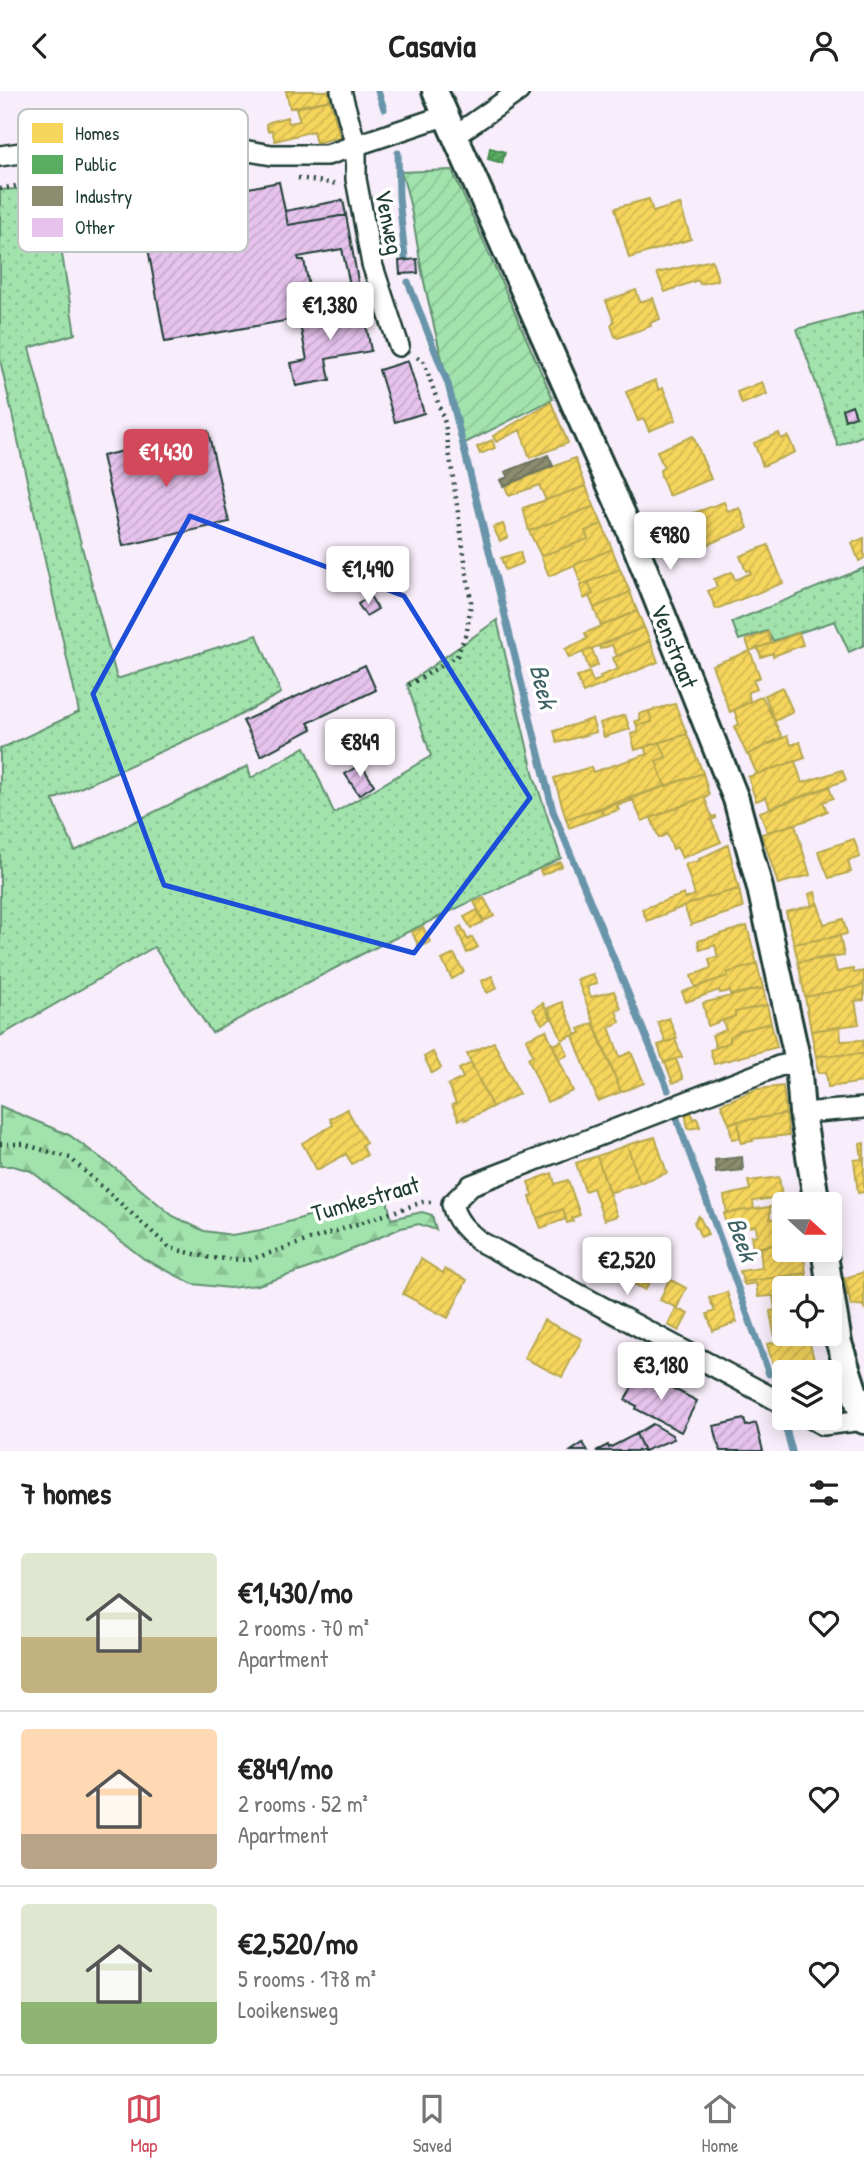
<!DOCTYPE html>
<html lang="en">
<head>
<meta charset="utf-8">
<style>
  :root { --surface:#fff; --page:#f6f6f6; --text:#222; --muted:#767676; --line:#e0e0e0; --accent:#d1495b }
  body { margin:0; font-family:"Patrick Hand",sans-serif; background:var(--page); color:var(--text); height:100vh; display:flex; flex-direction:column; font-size:26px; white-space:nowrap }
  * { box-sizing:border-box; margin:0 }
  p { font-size:23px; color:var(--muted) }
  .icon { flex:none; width:38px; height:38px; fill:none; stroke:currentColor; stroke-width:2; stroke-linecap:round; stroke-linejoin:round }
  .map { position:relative; height:1360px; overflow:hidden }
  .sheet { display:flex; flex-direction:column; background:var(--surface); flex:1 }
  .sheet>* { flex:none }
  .needle { width:46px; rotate:111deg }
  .controls { position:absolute; left:772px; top:1101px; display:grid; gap:14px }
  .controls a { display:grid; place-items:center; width:70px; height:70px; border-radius:7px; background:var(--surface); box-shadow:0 4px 18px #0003; font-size:35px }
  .price { position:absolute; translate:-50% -60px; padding:0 16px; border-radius:7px; background:#fff; color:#222; font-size:23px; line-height:46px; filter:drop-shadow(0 2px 4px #0008) }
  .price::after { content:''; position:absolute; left:50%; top:42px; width:21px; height:16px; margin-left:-10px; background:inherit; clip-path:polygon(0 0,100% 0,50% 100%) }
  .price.on { background:var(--accent); color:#fff }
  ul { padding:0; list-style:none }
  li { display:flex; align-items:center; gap:21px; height:175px; padding:0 21px }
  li+li { border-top:2px solid var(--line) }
  li span { display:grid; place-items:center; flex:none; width:196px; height:140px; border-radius:7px; color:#555 }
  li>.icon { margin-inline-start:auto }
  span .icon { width:84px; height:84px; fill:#fffc; stroke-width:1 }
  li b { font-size:30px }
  h2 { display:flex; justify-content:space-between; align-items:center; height:84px; padding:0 21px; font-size:30px }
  header { display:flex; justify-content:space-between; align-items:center; height:91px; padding:0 21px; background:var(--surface); font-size:32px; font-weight:800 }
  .tab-bar { display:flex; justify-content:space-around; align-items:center; height:98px; border-top:2px solid var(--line); background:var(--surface); font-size:19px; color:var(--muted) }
  .tab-bar a { display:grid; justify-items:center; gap:4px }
  .tab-bar .on { color:var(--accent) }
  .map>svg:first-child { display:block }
</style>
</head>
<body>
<header><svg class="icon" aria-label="back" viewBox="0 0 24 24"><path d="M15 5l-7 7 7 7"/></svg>Casavia<svg class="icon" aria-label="person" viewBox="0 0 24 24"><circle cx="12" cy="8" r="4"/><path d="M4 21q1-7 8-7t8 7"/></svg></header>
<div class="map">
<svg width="864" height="1360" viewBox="0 0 864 1360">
  <defs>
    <pattern id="grass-dots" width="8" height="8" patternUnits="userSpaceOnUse" patternTransform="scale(1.75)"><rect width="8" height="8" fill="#a2e3ad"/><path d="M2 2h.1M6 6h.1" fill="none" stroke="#8bc495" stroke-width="1.8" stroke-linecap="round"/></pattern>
    <pattern id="forest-firs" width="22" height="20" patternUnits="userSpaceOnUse" patternTransform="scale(1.75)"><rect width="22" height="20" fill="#a2e3ad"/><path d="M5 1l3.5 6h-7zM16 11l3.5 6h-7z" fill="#8bc495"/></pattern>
    <pattern id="garden-furrows" width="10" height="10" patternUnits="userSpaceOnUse" patternTransform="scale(1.75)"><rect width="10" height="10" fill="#a2e3ad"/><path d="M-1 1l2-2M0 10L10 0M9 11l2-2" fill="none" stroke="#8bc495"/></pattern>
    <pattern id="homes-hatch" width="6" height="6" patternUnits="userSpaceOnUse" patternTransform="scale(1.75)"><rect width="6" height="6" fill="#f6d55c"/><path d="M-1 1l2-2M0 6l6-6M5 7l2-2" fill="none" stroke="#d2b851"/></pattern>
    <pattern id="public-hatch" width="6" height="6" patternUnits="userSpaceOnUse" patternTransform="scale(1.75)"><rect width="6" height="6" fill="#5aae61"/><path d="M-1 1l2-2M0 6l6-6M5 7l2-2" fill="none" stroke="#4a8f51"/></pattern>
    <pattern id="industry-hatch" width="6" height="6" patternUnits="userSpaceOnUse" patternTransform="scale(1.75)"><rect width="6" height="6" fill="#8c8c6e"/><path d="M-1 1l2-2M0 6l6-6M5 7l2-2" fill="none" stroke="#72745b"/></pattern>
    <pattern id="building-hatch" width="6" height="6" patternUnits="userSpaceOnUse" patternTransform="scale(1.75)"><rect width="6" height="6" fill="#e6c2ed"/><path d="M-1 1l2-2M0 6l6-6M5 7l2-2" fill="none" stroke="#c5a8cc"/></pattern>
  </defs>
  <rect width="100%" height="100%" fill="#f8edfa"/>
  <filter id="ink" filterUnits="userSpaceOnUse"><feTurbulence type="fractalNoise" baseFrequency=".0143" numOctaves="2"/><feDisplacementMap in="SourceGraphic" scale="14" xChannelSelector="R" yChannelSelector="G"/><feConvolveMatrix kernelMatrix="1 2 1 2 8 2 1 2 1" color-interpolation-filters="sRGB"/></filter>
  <g filter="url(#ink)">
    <!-- grass -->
    <path fill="url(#grass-dots)" stroke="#609070" stroke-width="2" d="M 51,96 L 75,243 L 29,257 L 117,588 L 257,544 L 281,602 L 231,629 L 53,709 L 75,760 L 248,675 L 251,687 L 305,656 L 334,722 L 431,665 L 407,593 L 497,529 L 534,685 L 561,767 L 362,863 L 212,942 L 154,856 L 0,945 L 0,658 L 79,621 L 0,269 L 0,99 Z
      M 864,220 L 864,344 L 838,355 L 797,238 Z
      M 864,477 L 864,554 L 849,561 L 835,530 L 773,550 L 767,540 L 739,549 L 732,531 Z"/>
    <!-- forest -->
    <path fill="url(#forest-firs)" stroke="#609070" stroke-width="2" d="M 0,1015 L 69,1044 L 116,1078 L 173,1125 L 204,1140 L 232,1144 L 261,1139 L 386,1102 L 391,1128 L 422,1121 L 432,1124 L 436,1139 L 419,1133 L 401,1137 L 307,1178 L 258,1194 L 229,1197 L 193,1193 L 144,1168 L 31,1080 L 13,1075 L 0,1075 Z"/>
    <!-- garden -->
    <path fill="url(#garden-furrows)" stroke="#609070" stroke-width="2" d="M 452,79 L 553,308 L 463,353 C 449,298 435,242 423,186 C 416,151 413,115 401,81 Z"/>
    <!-- homes -->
    <path fill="url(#homes-hatch)" stroke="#b6a750" stroke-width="2" d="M 286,0 L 328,0 L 330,9 L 290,17 Z
      M 330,9 L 340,46 L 316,52 L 313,40 L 275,50 L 272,39 L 268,40 L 266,33 L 270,31 L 287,26 L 289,32 L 300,30 L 296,17 Z
      M 649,108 L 653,121 L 680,113 L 691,148 L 629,167 L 615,117 Z
      M 712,169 L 718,189 L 700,193 L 698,189 L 665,201 L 657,182 Z
      M 636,199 L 640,211 L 653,207 L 660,228 L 650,232 L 651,235 L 618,247 L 615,245 L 611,234 L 614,230 L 606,210 Z
      M 655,289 L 659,299 L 663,297 L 676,329 L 649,340 L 644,328 L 638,330 L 626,301 Z
      M 762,291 L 767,303 L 742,313 L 737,301 Z
      M 551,311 L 568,352 L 530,367 L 520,339 L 496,351 L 493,345 Z
      M 779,342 L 781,348 L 788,345 L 795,361 L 763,375 L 754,352 Z
      M 693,345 L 711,388 L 669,405 L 661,385 L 660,379 L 664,377 L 657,360 Z
      M 492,349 L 495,357 L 480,363 L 477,356 Z
      M 575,367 L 586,395 L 546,409 L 539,394 L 509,405 L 505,395 Z
      M 586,395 L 594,415 L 529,440 L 523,417 Z
      M 724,411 L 728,421 L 740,417 L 748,437 L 692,460 L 683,439 L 696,434 L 691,423 Z
      M 594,415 L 602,433 L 585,440 L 588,448 L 541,465 L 529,440 Z
      M 503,433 L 508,446 L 500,450 L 493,436 Z
      M 602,433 L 612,458 L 549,485 L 541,465 L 588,448 L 585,440 Z
      M 864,447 L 864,467 L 859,470 L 852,452 Z
      M 768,454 L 783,492 L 716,518 L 708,500 L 717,496 L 714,488 L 732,481 L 735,489 L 751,482 L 749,479 L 746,480 L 740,465 Z
      M 612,458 L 620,478 L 582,494 L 574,474 Z
      M 520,461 L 523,472 L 505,479 L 501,467 Z
      M 620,478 L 630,501 L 594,517 L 589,505 L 593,503 L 588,491 Z
      M 588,491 L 593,503 L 584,508 L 580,495 Z
      M 630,501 L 637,520 L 601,535 L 594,517 Z
      M 637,520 L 644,536 L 569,567 L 565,558 L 587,548 L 585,542 Z
      M 644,536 L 650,550 L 617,565 L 612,554 L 600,558 L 599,555 Z
      M 768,541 L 771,552 L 750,560 L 746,549 Z
      M 799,542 L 803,554 L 773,565 L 773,562 L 761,566 L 758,557 Z
      M 650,550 L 658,571 L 583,602 L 577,586 L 589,581 L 593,591 L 601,588 L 600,585 L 618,578 L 613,567 Z
      M 592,558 L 598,574 L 589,578 L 583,561 Z
      M 750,560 L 760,586 L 753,589 L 757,598 L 748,601 L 750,610 L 730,621 L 712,574 Z
      M 782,596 L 793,621 L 775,630 L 765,604 Z
      M 762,605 L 782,646 L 747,664 L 734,636 L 739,633 L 734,619 Z
      M 675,613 L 687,643 L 635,659 L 631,643 L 638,641 L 637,635 L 652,631 L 649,620 Z
      M 649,620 L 652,631 L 637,635 L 635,630 L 640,629 L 639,623 Z
      M 625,624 L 630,638 L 604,646 L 600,632 Z
      M 592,628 L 596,641 L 557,652 L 554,640 Z
      M 687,643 L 703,682 L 665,695 L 656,670 L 666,666 L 660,651 Z
      M 787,645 L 791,654 L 800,651 L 805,667 L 757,683 L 748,663 Z
      M 660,651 L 666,666 L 656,670 L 665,695 L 566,728 L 554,687 L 591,676 L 593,681 L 648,663 L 644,656 Z
      M 795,670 L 802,692 L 842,679 L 846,689 L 770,717 L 766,706 L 756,710 L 748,686 Z
      M 703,682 L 709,704 L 642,730 L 632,707 Z
      M 829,696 L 833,707 L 823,711 L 827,720 L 808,729 L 767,741 L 760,721 Z
      M 709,704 L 705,708 L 712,726 L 716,725 L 716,727 L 711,729 L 721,751 L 682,767 L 677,756 L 673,758 L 667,743 L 659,747 L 651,727 Z
      M 632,707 L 633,709 L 617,715 L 619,719 L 603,724 L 601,718 Z
      M 601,718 L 603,724 L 569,737 L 566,728 Z
      M 795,733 L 810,784 L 778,793 L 762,743 Z
      M 854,748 L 860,766 L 848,770 L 851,781 L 829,787 L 818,760 Z
      M 728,754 L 739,798 L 708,806 L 647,830 L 642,818 L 684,803 L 685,808 L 695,804 L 685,773 L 699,770 L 699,768 Z
      M 560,771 L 562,775 L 542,784 L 540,779 Z
      M 739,798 L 743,817 L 691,834 L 684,815 L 708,806 Z
      M 815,801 L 818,813 L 812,815 L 809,803 Z
      M 484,807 L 494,825 L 484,830 L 474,811 Z
      M 818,813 L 824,833 L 843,828 L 847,843 L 794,853 L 786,821 Z
      M 477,819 L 483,831 L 471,837 L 464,826 Z
      M 461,835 L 468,849 L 472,846 L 478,856 L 467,862 L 457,838 Z
      M 747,835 L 757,873 L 727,882 L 728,885 L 695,896 L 691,885 L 711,877 L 709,868 L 718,866 L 715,854 L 700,859 L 698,850 Z
      M 423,836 L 430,851 L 419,856 L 412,841 Z
      M 840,845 L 844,865 L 798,871 L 794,853 Z
      M 454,863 L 464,881 L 452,888 L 442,869 Z
      M 833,865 L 837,881 L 853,878 L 854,882 L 864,880 L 864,894 L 805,906 L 798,871 Z
      M 757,873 L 763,897 L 730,904 L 730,900 L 720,902 L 719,899 L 686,911 L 682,901 L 728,885 L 727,882 Z
      M 593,883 L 597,892 L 587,896 L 591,906 L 614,900 L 621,918 L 616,920 L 620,931 L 609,936 L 620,966 L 631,961 L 644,992 L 621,1001 L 577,888 Z
      M 492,885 L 497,897 L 487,902 L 481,890 Z
      M 864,894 L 864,909 L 855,910 L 859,933 L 811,940 L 805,906 Z
      M 763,897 L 767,914 L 735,921 L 735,925 L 708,935 L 703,912 Z
      M 562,911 L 576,943 L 562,949 L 548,917 Z
      M 543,912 L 551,928 L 542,933 L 533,918 Z
      M 767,914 L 771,932 L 739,940 L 730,946 L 730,951 L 716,957 L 712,944 L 726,939 L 723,930 L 735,925 L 735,921 Z
      M 669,927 L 677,947 L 666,952 L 658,931 Z
      M 593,932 L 621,1001 L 598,1010 L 573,945 L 581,942 L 579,938 Z
      M 771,932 L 777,956 L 714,973 L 710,959 L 730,951 L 730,946 L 739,940 Z
      M 840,936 L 841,950 L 863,949 L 864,963 L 816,965 L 811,940 Z
      M 546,939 L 573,1000 L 547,1011 L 528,967 L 533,964 L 526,948 Z
      M 675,948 L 682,966 L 664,972 L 658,954 Z
      M 562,950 L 568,964 L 559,968 L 553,954 Z
      M 494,951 L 519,1003 L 492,1016 L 467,963 Z
      M 433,961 L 441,977 L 432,982 L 424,966 Z
      M 864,963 L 864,991 L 828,996 L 826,981 L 818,982 L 816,965 Z
      M 676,968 L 683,988 L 673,992 L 665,971 Z
      M 471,972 L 492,1016 L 465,1029 L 464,1026 L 459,1029 L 452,1014 L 456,1012 L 448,994 L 463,987 L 459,978 Z
      M 783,995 L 786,1023 L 729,1032 L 721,1013 L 757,998 Z
      M 347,1018 L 366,1052 L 362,1054 L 367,1064 L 352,1073 L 346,1063 L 317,1079 L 302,1052 L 333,1034 L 330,1028 Z
      M 690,1019 L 694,1028 L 697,1027 L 700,1036 L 688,1038 L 685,1021 Z
      M 786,1023 L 789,1044 L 752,1048 L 753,1050 L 741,1052 L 738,1030 Z
      M 738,1030 L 740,1047 L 732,1048 L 729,1032 Z
      M 655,1046 L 667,1082 L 640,1092 L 627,1054 Z
      M 864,1052 L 864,1101 L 858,1102 L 854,1069 L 862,1068 L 860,1053 Z
      M 627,1054 L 640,1092 L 609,1102 L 597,1065 Z
      M 597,1065 L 617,1125 L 604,1129 L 593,1097 L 585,1100 L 576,1072 Z
      M 552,1082 L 555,1093 L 568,1089 L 580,1124 L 572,1127 L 573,1130 L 567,1132 L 563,1118 L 537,1127 L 530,1106 L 533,1104 L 528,1091 Z
      M 779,1086 L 782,1106 L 753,1110 L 754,1118 L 727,1122 L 724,1105 L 750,1099 L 748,1090 Z
      M 770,1116 L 770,1128 L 784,1127 L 784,1152 L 753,1157 L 751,1145 L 757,1144 L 756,1135 L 726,1139 L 724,1122 Z
      M 563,1118 L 566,1128 L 541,1137 L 537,1127 Z
      M 699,1125 L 708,1143 L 701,1146 L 694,1131 Z
      M 631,1150 L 662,1167 L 645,1199 L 613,1182 Z
      M 784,1152 L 784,1158 L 803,1158 L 806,1182 L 743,1191 L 740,1180 L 762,1177 L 760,1157 Z
      M 421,1168 L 443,1182 L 445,1178 L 467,1189 L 448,1227 L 403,1203 Z
      M 864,1181 L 864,1217 L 862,1214 L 851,1215 L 845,1187 Z
      M 806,1182 L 807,1197 L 784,1197 L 784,1204 L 758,1206 L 756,1192 L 745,1194 L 743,1191 Z
      M 845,1187 L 848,1204 L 844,1204 L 841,1188 Z
      M 669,1188 L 686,1197 L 677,1217 L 660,1209 Z
      M 727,1201 L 737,1231 L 713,1240 L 707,1223 L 715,1220 L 709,1207 Z
      M 784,1204 L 784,1217 L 775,1219 L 773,1205 Z
      M 676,1217 L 688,1223 L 679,1240 L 668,1234 Z
      M 784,1217 L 784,1225 L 771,1227 L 770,1220 Z
      M 784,1225 L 784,1242 L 814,1242 L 808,1245 L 815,1272 L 785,1280 L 784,1275 L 774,1277 L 767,1253 L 776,1251 L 771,1227 Z
      M 544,1229 L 582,1248 L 562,1286 L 524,1267 Z"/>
    <!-- public -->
    <path fill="url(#public-hatch)" stroke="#488c54" stroke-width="2" d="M 490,57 L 505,61 L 502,72 L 488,68 Z"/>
    <!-- industry -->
    <path fill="url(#industry-hatch)" stroke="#6b745d" stroke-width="2" d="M 548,364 L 553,375 L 503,395 L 500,389 L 508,386 L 505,381 Z
      M 742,1066 L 743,1079 L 716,1082 L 715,1069 Z"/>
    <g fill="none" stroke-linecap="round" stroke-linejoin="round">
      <!-- stream -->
      <path stroke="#6895aa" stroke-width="7" d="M 378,0 L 384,18
        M 398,62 L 399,106 L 405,167
        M 408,191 L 448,293 L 553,720 L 668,999
        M 677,1028 L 769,1283
        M 786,1338 L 792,1360"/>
    </g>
    <!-- building -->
    <path fill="url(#building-hatch)" stroke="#1f3d34" stroke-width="2" d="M 230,85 L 233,100 L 279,91 L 288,134 L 346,124 L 360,201 L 352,203 L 342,158 L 298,166 L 299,169 L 304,169 L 314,222 L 317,221 L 318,224 L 165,251 L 138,102 Z
      M 343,109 L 346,124 L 288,134 L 285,120 Z
      M 417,168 L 418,182 L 400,183 L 399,170 Z
      M 363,215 L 371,260 L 326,268 L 330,289 L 296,295 L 291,272 L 307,269 L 299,228 Z
      M 408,270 L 424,322 L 395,331 L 379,279 Z
      M 852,314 L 856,325 L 845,329 L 842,318 Z
      M 208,340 L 229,431 L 123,455 L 102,365 Z
      M 370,505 L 378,518 L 366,525 L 358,513 Z
      M 365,574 L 376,599 L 308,632 L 312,638 L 261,665 L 243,630 Z
      M 361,673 L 374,694 L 359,704 L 345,683 Z
      M 640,1280 L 697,1310 L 681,1341 L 636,1318 L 637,1315 L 625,1309 Z
      M 744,1328 L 746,1335 L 756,1332 L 763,1360 L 720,1360 L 714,1335 Z
      M 653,1333 L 672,1344 L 674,1348 L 644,1360 L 636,1343 Z
      M 636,1343 L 644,1360 L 596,1360 L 608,1354 L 609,1357 Z
      M 583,1352 L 588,1360 L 571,1360 Z"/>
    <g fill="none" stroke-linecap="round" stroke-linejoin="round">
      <!-- minor casing -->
      <g stroke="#1f3d34" stroke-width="24">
        <path id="minor" d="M 341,0 L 356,55 L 356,88 L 372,173 L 399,255
          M 456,44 L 519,0
          M 0,65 L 68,55 L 159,49 L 219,55 L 272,64 L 327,64 L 447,24
          M 802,1022 L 864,1017
          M 784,1313 L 479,1150 C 465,1138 456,1130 452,1113 L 471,1094 L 779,975 L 798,971
          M 809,1326 L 823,1334 L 864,1329"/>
      </g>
      <!-- tertiary casing -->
      <g stroke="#1f3d34" stroke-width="30">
        <path id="tertiary" d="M 435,0 L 624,426 L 736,708 L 760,797 L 798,971 L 802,1022 L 817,1113
          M 824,1158 L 839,1252 L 864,1330"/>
      </g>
      <!-- path -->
      <path stroke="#1f3d34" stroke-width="4.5" stroke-dasharray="2 5" stroke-linecap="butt" d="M 298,87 L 338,93
        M 0,98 L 119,75
        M 409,594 L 457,565 L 467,540 L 471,511 L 445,332 L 424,271 L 415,265
        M 0,1053 L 23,1053 L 70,1067 L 170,1157 L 211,1167 L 249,1169 L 423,1111 L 431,1111"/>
      <!-- minor -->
      <use href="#minor" stroke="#fff" stroke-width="19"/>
      <!-- tertiary -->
      <use href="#tertiary" stroke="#fff" stroke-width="24"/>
    </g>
  </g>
  <!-- marked area -->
  <path fill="none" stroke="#1d4ed8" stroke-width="5" stroke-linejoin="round" d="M 190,425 L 404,505 L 530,707 L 414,862 L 164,794 L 93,603 Z"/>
  <g text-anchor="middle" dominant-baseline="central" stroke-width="7" stroke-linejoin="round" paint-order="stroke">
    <!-- street labels -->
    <g font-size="24" fill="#1f3d34" stroke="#fff">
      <text transform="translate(390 131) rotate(79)">Venweg</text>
      <text transform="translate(675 555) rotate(68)">Venstraat</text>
      <text transform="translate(365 1107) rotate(-16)">Tumkestraat</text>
    </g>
    <!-- water labels -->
    <g font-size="26" font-style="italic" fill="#3e6265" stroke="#fff">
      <text transform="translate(544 595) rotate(76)">Beek</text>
      <text transform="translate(743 1148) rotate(70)">Beek</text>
    </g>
  </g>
  <!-- legend -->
  <rect x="18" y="18" width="230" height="143" rx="10" fill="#fff" stroke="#bcc5c2" stroke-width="2"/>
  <rect x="32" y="32" width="31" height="20" fill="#f6d55c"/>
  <rect x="32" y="64" width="31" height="19" fill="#5aae61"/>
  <rect x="32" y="95" width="31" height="20" fill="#8c8c6e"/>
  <rect x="32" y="127" width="31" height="19" fill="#e6c2ed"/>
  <g font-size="19" fill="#1f3d34">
    <text x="75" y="49">Homes</text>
    <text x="75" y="80">Public</text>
    <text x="75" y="112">Industry</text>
    <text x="75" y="143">Other</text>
  </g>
</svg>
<div class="controls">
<a><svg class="needle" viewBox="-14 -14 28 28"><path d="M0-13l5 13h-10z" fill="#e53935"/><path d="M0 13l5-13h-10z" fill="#767676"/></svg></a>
<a><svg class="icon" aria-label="locate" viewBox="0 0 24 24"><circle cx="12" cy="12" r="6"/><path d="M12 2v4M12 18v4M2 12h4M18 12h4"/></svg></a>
<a><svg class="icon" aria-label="layers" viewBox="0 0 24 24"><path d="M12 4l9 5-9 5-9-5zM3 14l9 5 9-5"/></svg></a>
</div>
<b class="price" style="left:330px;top:251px">€1,380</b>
<b class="price on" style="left:166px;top:398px">€1,430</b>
<b class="price" style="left:670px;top:481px">€980</b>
<b class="price" style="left:368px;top:515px">€1,490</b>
<b class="price" style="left:360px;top:688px">€849</b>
<b class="price" style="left:627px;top:1206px">€2,520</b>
<b class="price" style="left:661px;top:1311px">€3,180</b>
</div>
<section class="sheet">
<h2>7 homes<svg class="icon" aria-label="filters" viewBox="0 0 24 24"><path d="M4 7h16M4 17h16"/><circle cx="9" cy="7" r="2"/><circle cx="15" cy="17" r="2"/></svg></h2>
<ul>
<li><span style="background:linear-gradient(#dfe7d0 60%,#c2b280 0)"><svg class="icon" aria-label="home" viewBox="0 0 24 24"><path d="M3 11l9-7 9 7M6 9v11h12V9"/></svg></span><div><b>€1,430/mo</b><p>2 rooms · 70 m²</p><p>Apartment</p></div><svg class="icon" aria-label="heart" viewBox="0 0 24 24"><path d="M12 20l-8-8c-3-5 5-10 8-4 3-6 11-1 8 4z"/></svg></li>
<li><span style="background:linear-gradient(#ffd9b3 75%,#b9a48a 0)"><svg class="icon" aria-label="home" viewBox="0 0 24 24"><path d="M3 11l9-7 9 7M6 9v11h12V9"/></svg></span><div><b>€849/mo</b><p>2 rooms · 52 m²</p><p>Apartment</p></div><svg class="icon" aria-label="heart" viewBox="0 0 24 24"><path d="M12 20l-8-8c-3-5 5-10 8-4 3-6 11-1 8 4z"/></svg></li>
<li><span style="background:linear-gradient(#dfe7d0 70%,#8fb573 0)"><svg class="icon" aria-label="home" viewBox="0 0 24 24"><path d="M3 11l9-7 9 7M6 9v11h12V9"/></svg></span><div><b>€2,520/mo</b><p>5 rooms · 178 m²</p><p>Looikensweg</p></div><svg class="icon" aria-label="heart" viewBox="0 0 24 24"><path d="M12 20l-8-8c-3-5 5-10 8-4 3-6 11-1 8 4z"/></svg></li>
</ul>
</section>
<nav class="tab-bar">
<a class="on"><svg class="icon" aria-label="map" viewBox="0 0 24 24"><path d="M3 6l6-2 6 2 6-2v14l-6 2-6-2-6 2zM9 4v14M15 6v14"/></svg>Map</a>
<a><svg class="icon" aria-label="saved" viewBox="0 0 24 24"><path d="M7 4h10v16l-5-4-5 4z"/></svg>Saved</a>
<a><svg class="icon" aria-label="home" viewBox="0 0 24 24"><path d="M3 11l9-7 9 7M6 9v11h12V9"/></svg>Home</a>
</nav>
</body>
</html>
